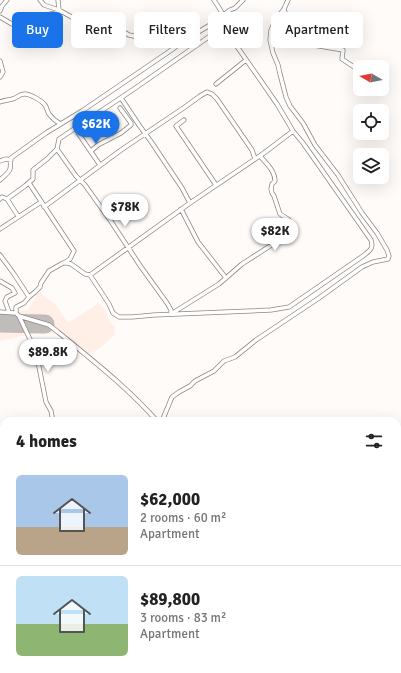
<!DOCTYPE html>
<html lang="en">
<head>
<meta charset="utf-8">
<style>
  :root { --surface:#fff; --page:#f6f6f6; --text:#222; --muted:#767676; --line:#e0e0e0; --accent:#1a73e8 }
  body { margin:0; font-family:Signika,sans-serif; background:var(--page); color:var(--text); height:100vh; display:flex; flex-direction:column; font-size:15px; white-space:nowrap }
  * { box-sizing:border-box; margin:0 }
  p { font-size:13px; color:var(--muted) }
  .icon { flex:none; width:22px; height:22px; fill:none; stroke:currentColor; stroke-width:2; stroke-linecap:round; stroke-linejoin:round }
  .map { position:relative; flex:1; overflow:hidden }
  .details { position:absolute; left:0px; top:417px; width:401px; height:256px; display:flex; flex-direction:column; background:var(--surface); border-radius:12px 12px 0 0; box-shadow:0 4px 16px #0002 }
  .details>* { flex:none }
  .hud { position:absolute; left:12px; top:12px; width:377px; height:36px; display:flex; gap:8px }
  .needle { width:26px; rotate:280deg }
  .controls { position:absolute; left:353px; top:60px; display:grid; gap:8px }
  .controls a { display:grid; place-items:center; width:36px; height:36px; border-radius:6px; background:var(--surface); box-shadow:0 4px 16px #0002; font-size:20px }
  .price { position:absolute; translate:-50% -34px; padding:0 9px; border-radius:14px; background:#fff; color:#222; font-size:13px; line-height:26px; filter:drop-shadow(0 1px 2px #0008) }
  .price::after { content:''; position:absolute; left:50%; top:24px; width:12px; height:9px; margin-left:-6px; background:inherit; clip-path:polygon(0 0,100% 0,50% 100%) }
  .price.on { background:var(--accent); color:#fff }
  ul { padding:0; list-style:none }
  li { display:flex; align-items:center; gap:12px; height:100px; padding:0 16px }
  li+li { border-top:1px solid var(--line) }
  li span { display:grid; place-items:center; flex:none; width:112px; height:80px; border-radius:6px; color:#555 }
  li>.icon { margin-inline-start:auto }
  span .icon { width:48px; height:48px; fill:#fffc; stroke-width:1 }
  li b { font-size:17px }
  h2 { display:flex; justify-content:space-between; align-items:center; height:48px; padding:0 16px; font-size:17px }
  .chip { padding:0 14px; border-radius:6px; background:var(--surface); box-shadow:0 4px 16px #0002; font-size:14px; line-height:36px }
  .chip.on { background:var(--accent); color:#fff }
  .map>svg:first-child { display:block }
</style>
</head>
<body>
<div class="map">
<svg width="401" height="673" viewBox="0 0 401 673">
  <rect width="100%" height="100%" fill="#fefbf9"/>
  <!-- built -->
  <path fill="#ffefe7" d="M 39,292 L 56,305 L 68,323 L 99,303 L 106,311 L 110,323 L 114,326 L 115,331 L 114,335 L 100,348 L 84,357 L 57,335 L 50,333 L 22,336 L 0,341 L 0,310 L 28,310 Z"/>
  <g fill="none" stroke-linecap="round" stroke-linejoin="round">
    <!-- runway -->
    <path stroke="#bfbcba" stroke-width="19" d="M 0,323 L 45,324"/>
    <!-- minor casing -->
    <g stroke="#8f8884" stroke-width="5">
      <path id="minor" d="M 40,0 L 44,5 L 59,10 L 86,25 L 106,29 L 119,29 L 129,35 L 138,37 L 150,37 L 175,41 L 184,40
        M 58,0 L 59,10
        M 214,0 L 221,11 L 222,16
        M 284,9 L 288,22 L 290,24 L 295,24 L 314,33 L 314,36 L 312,41 L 312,44 L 313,45 L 343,50 L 342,59 L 360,71
        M 0,11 L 2,6 L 7,0
        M 0,17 L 12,24 C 29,20 45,14 62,12
        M 0,61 L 3,72 L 0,77
        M 216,84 L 246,60
        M 121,98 L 139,125 L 152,143 L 182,188 L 190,203
        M 0,102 C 5,100 11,100 15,98 C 18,97 20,94 24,94 C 29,93 42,101 45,105 C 47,108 47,111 49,114 C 52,118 57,122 61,124
        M 184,120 L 176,126 L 216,185
        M 78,133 L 100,165
        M 57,149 L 76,176 L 85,185 L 110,220 L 141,267 L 167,303 L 171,310 L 171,314 L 219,284 L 242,264 L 284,237 L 290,222 L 288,219 L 280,214 L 274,196 L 272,193 L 271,189 L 272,184 L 275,181 C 275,171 266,163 260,156
        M 91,151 L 98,145 L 121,133 L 131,125 L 131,123 L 120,108
        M 0,161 L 6,159 L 11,160
        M 0,180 C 3,177 9,173 10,169 C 11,165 10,162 11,158 L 46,133 L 82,111 L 170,51 L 185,40 L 210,25 L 230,10 L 235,8 L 243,0
        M 29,183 L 74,251 L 70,259 L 64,263
        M 0,199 L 2,197 L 7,199 L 18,216
        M 7,199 L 25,186 L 33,179 L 33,170 L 47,159 L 57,149 L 59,139 L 134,89 L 220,29 L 224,30 L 229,35 L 277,104 L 293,131 L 303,143 L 371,240 C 374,249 369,251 363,256 L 289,307 L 271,310 L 154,315 L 132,317 L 119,317 L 113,313 L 109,304 L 90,275
        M 44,207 L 121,150 L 185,107 L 200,96 L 207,92 L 212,94 L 217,99 L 252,150 L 255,159
        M 181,209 L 198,242 L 226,278
        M 0,229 L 41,202
        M 0,255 L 14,274 L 29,297 L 24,303 L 16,307 L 16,313 L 19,316 L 49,325 L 58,332 C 92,360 127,387 157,421
        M 0,281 L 12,288 L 15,293 L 7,297 L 5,301 L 9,312
        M 29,297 L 35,292 L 40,287 L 41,283 L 49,271 L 63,263 L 67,263 L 71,264 L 85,274 L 90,275 L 190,203 L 264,153 L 293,131
        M 0,312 L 16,313
        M 19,316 L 36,352 L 46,402 L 51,411 L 53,421
        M 162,421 L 172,397 L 179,392 L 190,386 L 195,381 L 214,371 L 224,361 L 235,357 L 256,340 L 319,298 L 362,267 L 373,262 L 388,259 L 389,256 L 387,250 L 377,233 L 362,213 L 357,205 L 343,183 L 338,175 L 315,145 L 303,123 L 290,106 L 286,97 L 280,74 L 278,65 L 273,53 L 270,40 L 271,30 L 276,19 L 284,9 L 288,0
        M 397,534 L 401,535"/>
    </g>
    <!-- minor -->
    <use href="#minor" stroke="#fff" stroke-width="3.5"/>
  </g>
</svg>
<div class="controls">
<a><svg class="needle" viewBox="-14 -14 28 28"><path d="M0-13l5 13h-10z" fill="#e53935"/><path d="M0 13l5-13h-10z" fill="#767676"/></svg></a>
<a><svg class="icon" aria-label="locate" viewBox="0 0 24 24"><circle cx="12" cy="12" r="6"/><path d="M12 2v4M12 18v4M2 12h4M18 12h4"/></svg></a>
<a><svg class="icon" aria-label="layers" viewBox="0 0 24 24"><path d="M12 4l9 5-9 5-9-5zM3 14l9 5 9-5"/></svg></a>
</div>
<b class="price on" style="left:96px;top:145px">$62K</b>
<b class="price" style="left:125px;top:228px">$78K</b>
<b class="price" style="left:275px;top:252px">$82K</b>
<b class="price" style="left:48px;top:373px">$89.8K</b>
<div class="hud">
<a class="chip on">Buy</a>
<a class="chip">Rent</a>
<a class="chip">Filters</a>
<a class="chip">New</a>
<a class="chip">Apartment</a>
</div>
<section class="details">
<h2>4 homes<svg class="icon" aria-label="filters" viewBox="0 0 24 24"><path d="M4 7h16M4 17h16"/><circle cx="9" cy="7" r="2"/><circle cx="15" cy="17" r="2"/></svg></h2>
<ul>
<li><span style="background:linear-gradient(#a9c7e8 65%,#b9a48a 0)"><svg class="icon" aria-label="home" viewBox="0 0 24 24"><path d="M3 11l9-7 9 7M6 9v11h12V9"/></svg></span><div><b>$62,000</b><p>2 rooms · 60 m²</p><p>Apartment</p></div></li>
<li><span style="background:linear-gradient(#bfe0f5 60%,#8fb573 0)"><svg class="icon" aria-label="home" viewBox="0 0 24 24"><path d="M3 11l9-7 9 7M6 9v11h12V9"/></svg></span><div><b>$89,800</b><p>3 rooms · 83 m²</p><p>Apartment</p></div></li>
</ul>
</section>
</div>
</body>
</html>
